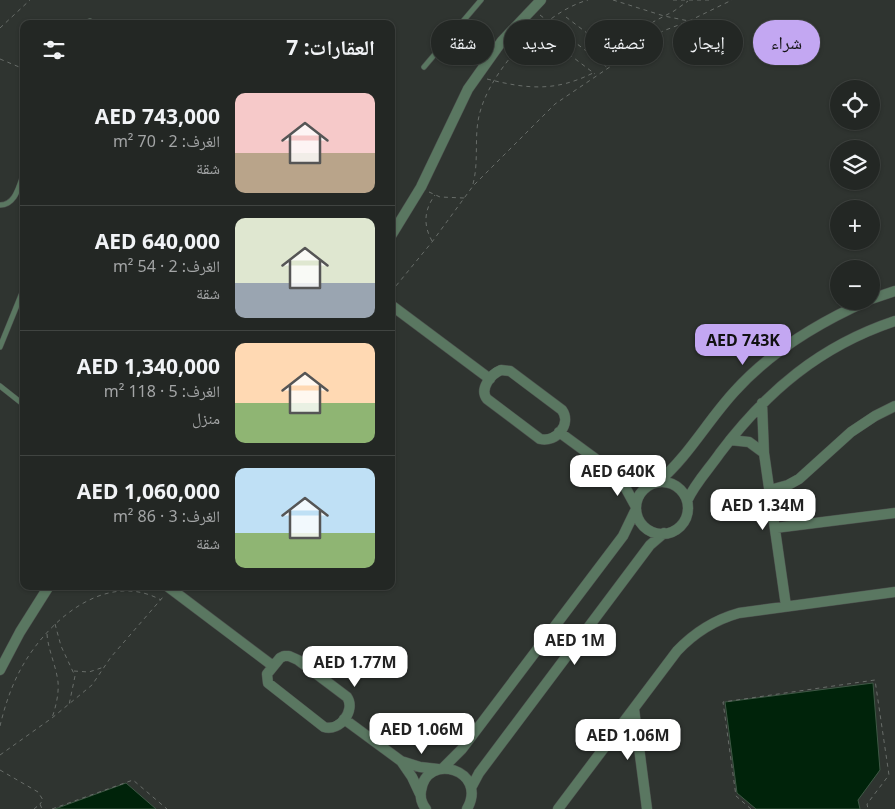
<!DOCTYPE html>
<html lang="ar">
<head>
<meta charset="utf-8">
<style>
  :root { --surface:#232724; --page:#2b2f2c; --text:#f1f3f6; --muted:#a3a5a6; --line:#404441; --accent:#c3a7f2 }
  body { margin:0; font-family:"Noto Sans","Noto Naskh Arabic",sans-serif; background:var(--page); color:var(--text); direction:rtl; height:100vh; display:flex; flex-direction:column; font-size:19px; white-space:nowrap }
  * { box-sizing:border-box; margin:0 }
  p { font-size:16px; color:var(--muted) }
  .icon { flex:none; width:28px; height:28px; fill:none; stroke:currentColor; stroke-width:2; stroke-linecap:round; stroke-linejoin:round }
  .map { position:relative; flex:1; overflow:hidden; direction:ltr }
  .side { position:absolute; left:20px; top:20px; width:375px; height:570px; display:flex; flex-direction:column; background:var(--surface); border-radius:10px; box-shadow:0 1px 4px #0004,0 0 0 1px var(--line); direction:rtl }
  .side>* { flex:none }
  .banner { position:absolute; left:410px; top:20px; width:410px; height:45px; direction:rtl; display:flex; gap:10px }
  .buttons { position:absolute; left:830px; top:80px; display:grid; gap:10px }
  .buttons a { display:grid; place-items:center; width:50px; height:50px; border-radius:50%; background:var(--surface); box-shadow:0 1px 4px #0004,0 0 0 1px var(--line); font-size:25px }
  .price { position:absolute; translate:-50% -42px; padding:0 11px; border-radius:10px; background:#fff; color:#222; font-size:16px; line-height:32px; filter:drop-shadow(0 1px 2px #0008) }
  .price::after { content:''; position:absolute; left:50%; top:30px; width:15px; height:11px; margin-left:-8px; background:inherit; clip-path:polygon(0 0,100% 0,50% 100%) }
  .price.active { background:var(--accent); color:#111 }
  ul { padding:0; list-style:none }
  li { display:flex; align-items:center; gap:15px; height:125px; padding:0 20px }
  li+li { border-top:1px solid var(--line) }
  li span { display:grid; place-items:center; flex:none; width:140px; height:100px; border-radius:10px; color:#555 }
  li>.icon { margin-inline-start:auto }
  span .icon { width:60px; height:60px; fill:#fffc; stroke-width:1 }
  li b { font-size:21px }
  h2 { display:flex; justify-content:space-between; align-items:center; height:60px; padding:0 20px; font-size:21px }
  .tag { padding:0 18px; border-radius:22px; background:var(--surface); box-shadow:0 1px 4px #0004,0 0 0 1px var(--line); font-size:18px; line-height:45px }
  .tag.active { background:var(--accent); color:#111 }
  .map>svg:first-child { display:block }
</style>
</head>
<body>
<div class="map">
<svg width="895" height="809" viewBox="0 0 895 809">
  <rect width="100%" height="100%" fill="#2f3430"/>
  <!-- water -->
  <path fill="#00230a" stroke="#3e5845" d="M 873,683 L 880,770 L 858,800 L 860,809 L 756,809 L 737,793 L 725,702 Z
    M 126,783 L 156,809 L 55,809 Z"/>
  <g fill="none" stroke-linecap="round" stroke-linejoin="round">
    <!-- lane casing -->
    <g stroke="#4c504d" stroke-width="6">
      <path id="lane" d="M 84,24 L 90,21 L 95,24
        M 424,67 L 481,0
        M 0,205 C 16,205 19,185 24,173
        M 0,347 L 24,288
        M 0,386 L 24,405"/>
    </g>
    <!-- street casing -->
    <g stroke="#4c504d" stroke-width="11">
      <path id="street" d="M 391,236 L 421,187 L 468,89 L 502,41 L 541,0
        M 871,299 L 895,291
        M 391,305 L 490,379
        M 501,370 L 510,371 L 562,410 C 572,424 556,443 540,439 L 487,399 C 479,389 491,374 501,370 Z
        M 762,403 L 764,453 L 786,606
        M 559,432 L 619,476 L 636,507
        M 730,440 L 749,442 L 764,453
        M 619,476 L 655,483
        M 658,482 C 688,457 708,420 735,391 C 771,351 818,323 867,301
        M636 508a26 26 0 1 1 52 0a26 26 0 1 1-52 0Z
        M 770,490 L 788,485 L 799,479 L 851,432 L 875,416 L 895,406
        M 687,501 C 695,483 709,469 720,453 C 767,391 820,346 895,321
        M 775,528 L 895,513
        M 167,586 L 273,666
        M 284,656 L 289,656 L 298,660 L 347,697 C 356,710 340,732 324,727 L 268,683 L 267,674 L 280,658 Z
        M 0,670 L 20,632 L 49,586
        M 634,709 L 647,809
        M 344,719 L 401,761 L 412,777 L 420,794
        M 401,761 L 420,767 L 438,769
        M 443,768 L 462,749 L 623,536 L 636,509
        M 471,788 L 479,773 L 650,545 L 664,533
        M 426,809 C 422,804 420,797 421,791 C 426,751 489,770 467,809
        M 558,809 L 677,651 C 695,632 714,620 739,613 L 895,592"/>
    </g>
    <!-- path -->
    <path stroke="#686d69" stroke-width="1" stroke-dasharray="4 4" stroke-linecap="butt" d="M 613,0 L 664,16 L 689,21
      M 673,0 L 710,0
      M 540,15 L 608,68
      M 566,17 L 621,59
      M 0,28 L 30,0
      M 537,30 L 595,74
      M 618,57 L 653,22 L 674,11 L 688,1
      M 0,59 L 24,69
      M 487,79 C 527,89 555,92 593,73
      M 473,184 C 479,161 474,138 479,116 C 489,71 544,12 588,0
      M 429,192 L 440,197 L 464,198
      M 432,241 C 423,225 424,210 435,195
      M 391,292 L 432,242 L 473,186 L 555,104 L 663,31 L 689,21 L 732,0
      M 55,624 L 61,646 L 75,676 L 69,705
      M 47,634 C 48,650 56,665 58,682 C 59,694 56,706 52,718
      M 74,671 L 89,672 L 104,667
      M 0,726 C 5,705 12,684 23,665 C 49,620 106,570 161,600
      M 0,755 L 52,718 L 92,685 L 111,657 L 163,597
      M 0,770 L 38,792 L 43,800 L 40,804
      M 34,809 L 40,804 L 42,809
      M 52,809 L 133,780 L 167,809
      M 751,809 L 736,796 L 723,702 L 875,680 L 889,775 L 867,804 L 868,809"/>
    <!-- lane -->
    <use href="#lane" stroke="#5a7761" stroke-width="5"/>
    <!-- street -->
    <use href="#street" stroke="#5a7761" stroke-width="10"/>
  </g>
</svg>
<div class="buttons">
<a><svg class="icon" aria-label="locate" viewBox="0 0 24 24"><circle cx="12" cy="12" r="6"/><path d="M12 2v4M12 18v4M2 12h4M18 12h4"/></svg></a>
<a><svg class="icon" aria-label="layers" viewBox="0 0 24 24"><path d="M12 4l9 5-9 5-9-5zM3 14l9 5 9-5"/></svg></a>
<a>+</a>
<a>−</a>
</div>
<b class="price active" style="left:743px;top:366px">AED 743K</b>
<b class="price" style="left:618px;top:497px">AED 640K</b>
<b class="price" style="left:763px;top:531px">AED 1.34M</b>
<b class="price" style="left:575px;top:666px">AED 1M</b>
<b class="price" style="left:355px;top:688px">AED 1.77M</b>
<b class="price" style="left:422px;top:755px">AED 1.06M</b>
<b class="price" style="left:628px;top:761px">AED 1.06M</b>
<div class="banner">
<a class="tag active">شراء</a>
<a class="tag">إيجار</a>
<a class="tag">تصفية</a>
<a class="tag">جديد</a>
<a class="tag">شقة</a>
</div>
<section class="side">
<h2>العقارات: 7<svg class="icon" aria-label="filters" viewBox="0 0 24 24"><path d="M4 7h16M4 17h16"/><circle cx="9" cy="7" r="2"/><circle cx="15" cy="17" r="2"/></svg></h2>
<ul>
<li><span style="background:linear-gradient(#f6c9c9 60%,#b9a48a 0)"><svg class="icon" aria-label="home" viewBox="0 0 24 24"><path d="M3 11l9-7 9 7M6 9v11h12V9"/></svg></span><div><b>AED 743,000</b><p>الغرف: 2 · 70 m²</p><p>شقة</p></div></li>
<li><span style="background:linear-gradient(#dfe7d0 65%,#9aa5b1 0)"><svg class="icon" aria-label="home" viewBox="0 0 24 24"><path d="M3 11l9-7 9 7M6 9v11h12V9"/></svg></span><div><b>AED 640,000</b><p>الغرف: 2 · 54 m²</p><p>شقة</p></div></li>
<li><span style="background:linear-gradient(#ffd9b3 60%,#8fb573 0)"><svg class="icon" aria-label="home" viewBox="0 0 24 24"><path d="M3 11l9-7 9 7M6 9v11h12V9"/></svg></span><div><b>AED 1,340,000</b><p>الغرف: 5 · 118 m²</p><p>منزل</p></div></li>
<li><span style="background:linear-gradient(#bfe0f5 65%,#8fb573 0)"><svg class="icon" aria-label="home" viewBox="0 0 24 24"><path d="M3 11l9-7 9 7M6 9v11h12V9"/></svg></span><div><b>AED 1,060,000</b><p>الغرف: 3 · 86 m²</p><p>شقة</p></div></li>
</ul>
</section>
</div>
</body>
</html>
